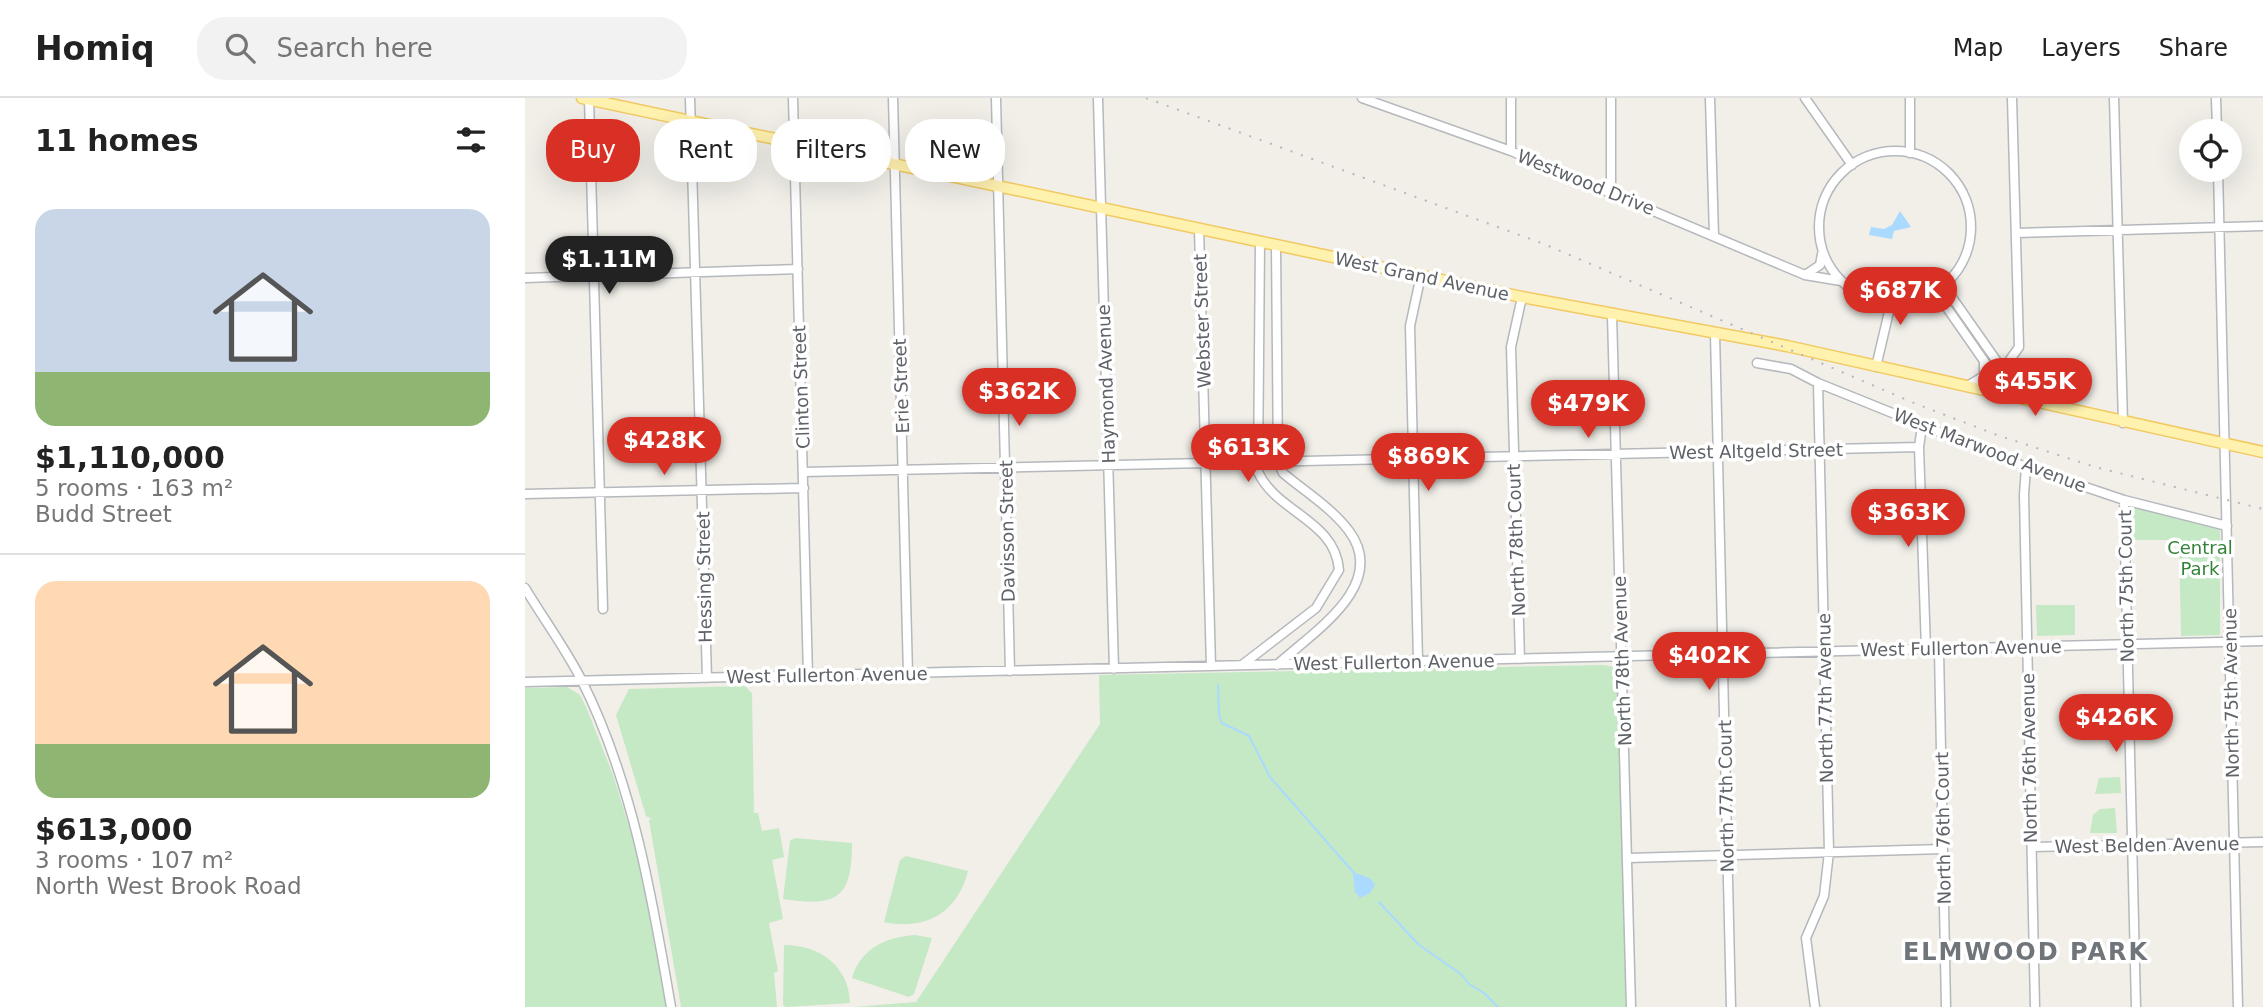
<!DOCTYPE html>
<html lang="en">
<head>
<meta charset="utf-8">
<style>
  :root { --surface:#fff; --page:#f2f2f2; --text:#222; --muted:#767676; --line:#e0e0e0; --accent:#d93025 }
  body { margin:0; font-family:"DejaVu Sans",sans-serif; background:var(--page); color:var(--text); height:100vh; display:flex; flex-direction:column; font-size:26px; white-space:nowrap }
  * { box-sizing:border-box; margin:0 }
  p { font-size:23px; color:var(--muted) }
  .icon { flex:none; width:38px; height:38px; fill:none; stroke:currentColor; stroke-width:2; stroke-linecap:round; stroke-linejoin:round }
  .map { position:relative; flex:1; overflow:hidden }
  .panel { display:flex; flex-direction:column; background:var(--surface); width:525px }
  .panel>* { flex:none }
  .hud { position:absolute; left:21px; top:21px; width:665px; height:63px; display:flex; gap:14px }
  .buttons { position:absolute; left:1654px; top:21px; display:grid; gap:14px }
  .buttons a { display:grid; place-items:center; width:63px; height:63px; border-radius:50%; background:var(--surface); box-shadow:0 7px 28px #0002; font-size:35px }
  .price { position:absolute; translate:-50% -60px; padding:0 16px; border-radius:24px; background:var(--accent); color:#fff; font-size:23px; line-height:46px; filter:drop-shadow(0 2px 4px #0008) }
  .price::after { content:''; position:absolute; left:50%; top:42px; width:21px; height:16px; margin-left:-10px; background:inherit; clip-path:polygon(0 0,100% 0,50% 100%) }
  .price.selected { background:#222; color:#fff }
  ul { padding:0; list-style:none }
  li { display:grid; align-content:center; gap:14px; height:371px; padding:0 35px }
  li+li { border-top:2px solid var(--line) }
  li span { display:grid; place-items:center; height:217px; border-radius:21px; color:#555 }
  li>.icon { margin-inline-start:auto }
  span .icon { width:126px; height:126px; fill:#fffc; stroke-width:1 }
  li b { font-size:30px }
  h2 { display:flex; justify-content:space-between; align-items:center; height:84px; padding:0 35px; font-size:30px }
  .chip { padding:0 24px; border-radius:28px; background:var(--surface); box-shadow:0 7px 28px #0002; font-size:24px; line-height:63px }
  .chip.selected { background:var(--accent); color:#fff }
  header { display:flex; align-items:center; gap:42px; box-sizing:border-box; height:98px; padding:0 35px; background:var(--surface); border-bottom:2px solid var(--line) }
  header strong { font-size:33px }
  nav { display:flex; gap:38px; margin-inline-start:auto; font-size:24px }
  .search { width:490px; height:63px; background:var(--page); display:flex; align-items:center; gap:18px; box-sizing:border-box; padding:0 24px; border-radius:28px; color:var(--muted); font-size:26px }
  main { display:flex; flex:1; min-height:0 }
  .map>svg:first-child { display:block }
</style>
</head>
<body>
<header>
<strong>Homiq</strong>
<div class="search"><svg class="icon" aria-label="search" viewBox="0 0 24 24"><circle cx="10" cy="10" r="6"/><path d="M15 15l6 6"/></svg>Search here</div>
<nav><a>Map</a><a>Layers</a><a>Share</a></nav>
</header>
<main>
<section class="panel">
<h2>11 homes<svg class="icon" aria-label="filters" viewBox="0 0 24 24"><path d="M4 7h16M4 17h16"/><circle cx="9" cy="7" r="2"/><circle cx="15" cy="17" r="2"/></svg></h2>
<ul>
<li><span style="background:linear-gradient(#c9d6e8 75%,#8fb573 0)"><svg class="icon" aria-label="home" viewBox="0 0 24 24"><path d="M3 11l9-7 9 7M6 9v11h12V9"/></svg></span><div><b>$1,110,000</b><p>5 rooms · 163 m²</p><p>Budd Street</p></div></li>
<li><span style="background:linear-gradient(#ffd9b3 75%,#8fb573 0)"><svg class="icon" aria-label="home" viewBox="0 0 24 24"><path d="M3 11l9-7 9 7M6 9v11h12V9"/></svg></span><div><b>$613,000</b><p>3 rooms · 107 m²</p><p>North West Brook Road</p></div></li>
</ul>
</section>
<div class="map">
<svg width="1738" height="909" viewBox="0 0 1738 909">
  <rect width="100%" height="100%" fill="#f1efe8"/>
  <!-- green -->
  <path fill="#c5e8c5" d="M 1609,408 L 1695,431 L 1695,537 L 1656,538 L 1654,442 L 1605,442 L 1605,415 Z
    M 1511,507 L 1550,507 L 1550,537 L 1512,538 Z
    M 1078,567 L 1090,569 L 1093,587 L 1101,909 L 329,909 L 391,904 L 575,626 L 574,577 Z
    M 220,588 L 227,595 L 229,715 L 233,715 L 237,733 L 254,730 L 259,759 L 247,762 L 258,821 L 244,825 L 253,873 L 249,875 L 252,909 L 156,909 L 124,722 L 127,721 L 121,718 L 91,617 L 104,591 Z
    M 42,589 L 55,597 L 62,611 L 88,677 L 112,754 L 142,909 L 0,909 L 0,590 Z
    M 1595,679 L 1596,695 L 1570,696 L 1574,680 Z
    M 1590,710 L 1592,735 L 1565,735 L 1568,717 L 1575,711 Z
    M 270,740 L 327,745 C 327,801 312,809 258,801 L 265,743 Z
    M 381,758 L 443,773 C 433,814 401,833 359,824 L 375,762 Z
    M 390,837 L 407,840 L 389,896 L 384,899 L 327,880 C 336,850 361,839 390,837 Z
    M 259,847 C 295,847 324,868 325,905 L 261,909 L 258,907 Z"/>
  <!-- water -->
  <path fill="#aadaff" d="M 1375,113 L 1386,129 L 1369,133 L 1367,141 L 1344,137 L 1346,129 L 1359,131 L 1367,127 Z
    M 831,775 L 846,781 L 850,787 L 845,795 L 835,800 L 830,794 L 828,776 Z"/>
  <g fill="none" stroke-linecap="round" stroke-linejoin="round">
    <!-- stream -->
    <path stroke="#aadaff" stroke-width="2" d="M 693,587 L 694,617 L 697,625 L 724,638 L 745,679 L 829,775
      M 854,804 L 894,847 L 936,876 L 944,886 L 959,895 L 973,909"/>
    <!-- minor casing -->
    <g stroke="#b5b8bc" stroke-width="11">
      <path id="minor" d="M 64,0 L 78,511
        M 165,0 L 182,580
        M 268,0 L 283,578
        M 368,0 L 383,576
        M 471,0 L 485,573
        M 837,0 L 986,53 L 1280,177 L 1316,183
        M 986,0 L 986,53
        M 1185,0 L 1189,138
        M 1280,0 L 1327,67
        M 1385,0 L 1385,55
        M 1589,0 L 1598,325
        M 1691,0 L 1692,33
        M 573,1 L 589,571
        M1294 129a76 76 0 1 1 152 0a76 76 0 1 1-152 0Z
        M 1693,72 L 1713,909
        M 1086,94 L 1086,0
        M 674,130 L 686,568
        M 1491,135 L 1738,128
        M 751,147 L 753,364 L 758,375 C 779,393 807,410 824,433 C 865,488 785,536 752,567
        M 1280,177 L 1295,167 L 1297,156
        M 0,180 L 273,171
        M 1419,188 L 1473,265 L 1479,280 L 1479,297
        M 1411,194 L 1466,273 L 1470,295
        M 1087,217 L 1106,909
        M 1190,235 L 1206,909
        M 1232,265 L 1266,271 L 1293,285 L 1501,369 L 1599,402 L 1702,428
        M 1351,269 L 1366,205
        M 1466,273 L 1482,266 L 1494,249 L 1487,0
        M 1441,289 L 1459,278 L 1459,264
        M 1397,328 L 1394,349 L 1401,551
        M 732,364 L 1394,349
        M 1501,369 L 1499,397 L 1510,909
        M 278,374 L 680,365
        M 0,396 L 279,390
        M 1599,402 L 1611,909
        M 0,490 C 18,520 40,550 56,581 C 107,682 127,798 146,909
        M 1414,551 L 1421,909
        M 995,561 L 986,249 L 997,199
        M 893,563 L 885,228 L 896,177
        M 717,567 L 791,510 L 814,472 C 810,422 752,415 733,374 L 735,143
        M 0,584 L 1738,543
        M 1507,749 L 1738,744
        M 1103,760 L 1418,751
        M 1290,909 L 1281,840 L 1299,798 L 1304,754 L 1293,285"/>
    </g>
    <!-- major casing -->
    <g stroke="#f2c960" stroke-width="13">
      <path id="major" d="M 57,0 L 997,199 L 1262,248 L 1738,354"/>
    </g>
    <!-- minor -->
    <use href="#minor" stroke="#fff" stroke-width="8"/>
    <!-- major -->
    <use href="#major" stroke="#fff2af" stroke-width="10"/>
    <!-- rail -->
    <path stroke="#b6b7b8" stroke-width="2" stroke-dasharray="2 9" stroke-linecap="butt" d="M 621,0 L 1019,146 L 1389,305 L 1472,337 L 1570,369 L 1738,411"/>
  </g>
  <g text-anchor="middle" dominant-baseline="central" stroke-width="7" stroke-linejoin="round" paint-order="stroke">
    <!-- street labels -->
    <g font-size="18" fill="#5f6368" stroke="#fff">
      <text transform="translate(1061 84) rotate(22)">Westwood Drive</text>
      <text transform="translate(897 178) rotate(12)">West Grand Avenue</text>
      <text transform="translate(677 223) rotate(-92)">Webster Street</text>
      <text transform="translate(581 286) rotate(-92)">Haymond Avenue</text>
      <text transform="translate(376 288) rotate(-92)">Erie Street</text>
      <text transform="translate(276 289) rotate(-92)">Clinton Street</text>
      <text transform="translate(1465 352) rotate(21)">West Marwood Avenue</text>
      <text transform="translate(1231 353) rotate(-1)">West Altgeld Street</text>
      <text transform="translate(482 433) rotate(-91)">Davisson Street</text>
      <text transform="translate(991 442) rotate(-92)">North 78th Court</text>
      <text transform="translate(179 479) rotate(-91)">Hessing Street</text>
      <text transform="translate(1601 488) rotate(-91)">North 75th Court</text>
      <text transform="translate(1436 550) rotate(-1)">West Fullerton Avenue</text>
      <text transform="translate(1097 563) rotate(-92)">North 78th Avenue</text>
      <text transform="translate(869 564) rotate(-1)">West Fullerton Avenue</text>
      <text transform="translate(302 577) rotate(-1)">West Fullerton Avenue</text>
      <text transform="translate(1706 595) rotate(-91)">North 75th Avenue</text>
      <text transform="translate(1300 600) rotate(-91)">North 77th Avenue</text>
      <text transform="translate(1504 660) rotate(-91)">North 76th Avenue</text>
      <text transform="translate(1201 698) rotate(-91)">North 77th Court</text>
      <text transform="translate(1418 730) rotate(-91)">North 76th Court</text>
      <text transform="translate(1622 747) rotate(-1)">West Belden Avenue</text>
    </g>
    <!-- park labels -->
    <g font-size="18" fill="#348238" stroke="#fff">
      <text x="1675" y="449">Central<tspan x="1675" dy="21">Park</tspan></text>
    </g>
    <!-- district labels -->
    <g font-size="24" font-weight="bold" letter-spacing="2" fill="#70757a" stroke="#fff">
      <text x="1501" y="854">ELMWOOD PARK</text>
    </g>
  </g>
</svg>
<div class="buttons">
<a><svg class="icon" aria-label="locate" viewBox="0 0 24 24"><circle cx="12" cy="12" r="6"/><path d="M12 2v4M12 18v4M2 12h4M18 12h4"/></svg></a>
</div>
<b class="price selected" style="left:84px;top:198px">$1.11M</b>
<b class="price" style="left:1375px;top:229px">$687K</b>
<b class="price" style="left:1510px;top:320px">$455K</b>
<b class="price" style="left:494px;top:330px">$362K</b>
<b class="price" style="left:1063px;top:342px">$479K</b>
<b class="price" style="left:139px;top:379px">$428K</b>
<b class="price" style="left:723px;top:386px">$613K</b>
<b class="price" style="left:903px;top:395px">$869K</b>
<b class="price" style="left:1383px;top:451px">$363K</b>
<b class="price" style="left:1184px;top:594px">$402K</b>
<b class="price" style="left:1591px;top:656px">$426K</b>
<div class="hud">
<a class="chip selected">Buy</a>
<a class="chip">Rent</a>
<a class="chip">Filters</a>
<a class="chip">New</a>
</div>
</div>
</main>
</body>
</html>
